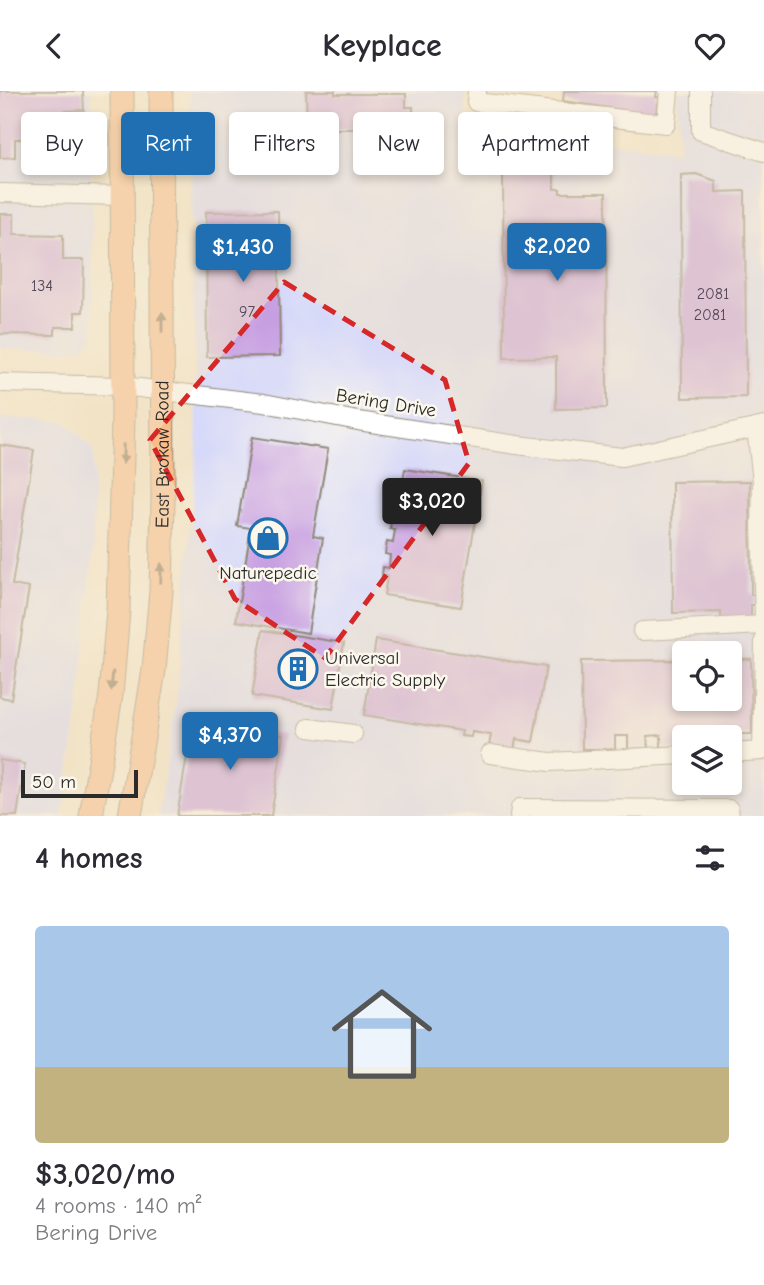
<!DOCTYPE html>
<html lang="en">
<head>
<meta charset="utf-8">
<style>
  :root { --surface:#fff; --page:#f7f7f7; --text:#2b2b33; --muted:#7c7c81; --line:#e1e1e2; --accent:#1f6fb2 }
  body { margin:0; font-family:"Comic Neue",sans-serif; background:var(--page); color:var(--text); height:100vh; display:flex; flex-direction:column; font-size:26px; white-space:nowrap }
  * { box-sizing:border-box; margin:0 }
  p { font-size:23px; color:var(--muted) }
  .icon { flex:none; width:38px; height:38px; fill:none; stroke:currentColor; stroke-width:2; stroke-linecap:round; stroke-linejoin:round }
  .map { position:relative; height:725px; overflow:hidden }
  .drawer { display:flex; flex-direction:column; background:var(--surface); flex:1 }
  .drawer>* { flex:none }
  .top-card { position:absolute; left:21px; top:21px; width:723px; height:63px; display:flex; gap:14px }
  .tools { position:absolute; left:672px; top:550px; display:grid; gap:14px }
  .tools a { display:grid; place-items:center; width:70px; height:70px; border-radius:7px; background:var(--surface); box-shadow:0 4px 10px #0003; font-size:35px }
  .scale { position:absolute; left:21px; bottom:18px; width:117px; box-sizing:border-box; padding-left:7px; border:4px solid #2b2b2b; border-top:0; font-size:19px; line-height:24px; white-space:nowrap; color:#2b2b2b; -webkit-text-stroke:5px #fbf7ec; paint-order:stroke }
  .price { position:absolute; translate:-50% -60px; padding:0 16px; border-radius:7px; background:var(--accent); color:#fff; font-size:23px; line-height:46px; filter:drop-shadow(0 2px 4px #0008) }
  .price::after { content:''; position:absolute; left:50%; top:42px; width:21px; height:16px; margin-left:-10px; background:inherit; clip-path:polygon(0 0,100% 0,50% 100%) }
  .price.current { background:#222; color:#fff }
  ul { padding:0; list-style:none }
  li { display:grid; align-content:center; gap:14px; height:371px; padding:0 35px }
  li+li { border-top:2px solid var(--line) }
  li span { display:grid; place-items:center; height:217px; border-radius:7px; color:#555 }
  li>.icon { margin-inline-start:auto }
  span .icon { width:126px; height:126px; fill:#fffc; stroke-width:1 }
  li b { font-size:30px }
  h2 { display:flex; justify-content:space-between; align-items:center; height:84px; padding:0 35px; font-size:30px }
  .chip { padding:0 24px; border-radius:7px; background:var(--surface); box-shadow:0 4px 10px #0003; font-size:24px; line-height:63px }
  .chip.current { background:var(--accent); color:#fff }
  header { display:flex; justify-content:space-between; align-items:center; height:91px; padding:0 35px; background:var(--surface); font-size:32px; font-weight:600 }
  .map>svg:first-child { display:block }
</style>
</head>
<body>
<header><svg class="icon" aria-label="back" viewBox="0 0 24 24"><path d="M15 5l-7 7 7 7"/></svg>Keyplace<svg class="icon" aria-label="heart" viewBox="0 0 24 24"><path d="M12 20l-8-8c-3-5 5-10 8-4 3-6 11-1 8 4z"/></svg></header>
<div class="map">
<svg width="764" height="725" viewBox="0 0 764 725">
  <rect width="100%" height="100%" fill="#fbf7ec"/>
  <filter id="ink" filterUnits="userSpaceOnUse"><feTurbulence type="fractalNoise" baseFrequency=".0143" numOctaves="2"/><feDisplacementMap in="SourceGraphic" scale="14" xChannelSelector="R" yChannelSelector="G"/><feConvolveMatrix kernelMatrix="1 2 1 2 8 2 1 2 1" color-interpolation-filters="sRGB"/></filter>
  <filter id="wash" filterUnits="userSpaceOnUse"><feTurbulence type="fractalNoise" baseFrequency=".00686" numOctaves="4" result="noise"/><feDisplacementMap in="SourceGraphic" scale="28" xChannelSelector="R" yChannelSelector="G"/><feGaussianBlur stdDeviation="1.57" result="paint"/><feColorMatrix in="noise" values="0 0 0 0 0 0 0 0 0 0 0 0 0 0 0 0 0 1.4 0 .05"/><feComposite in="paint" operator="in"/></filter>
  <g filter="url(#wash)">
    <rect width="100%" height="100%" fill="#f2e3c6"/>
    <!-- built -->
    <path fill="#d5d8f9" fill-rule="evenodd" d="M 0,0 L 91,0 L 93,245 L 83,256 L 69,258 L 0,258 Z
      M 189,0 L 465,0 L 466,32 L 679,60 L 678,0 L 764,0 L 764,725 L 158,725 L 177,606 L 197,356 ZM 684,562 L 730,562 L 730,607 L 684,607 ZM 684,646 L 730,646 L 730,691 L 684,691 Z
      M 0,327 L 64,330 L 93,358 L 93,459 L 78,627 L 62,725 L 0,725 Z"/>
    <g id="blocks">
      <!-- building -->
      <path fill="#c69ee2" d="M 0,0 L 83,0 L 84,19 L 63,20 L 64,48 L 15,48 L 15,66 L 0,67 Z
        M 306,0 L 335,0 L 335,3 L 406,3 L 406,16 L 413,16 L 413,35 L 406,35 L 406,38 L 307,38 Z
        M 564,0 L 657,0 L 656,6 L 660,7 L 655,24 L 563,10 Z
        M 554,78 L 554,98 L 560,98 L 560,102 L 606,102 L 607,317 L 556,318 L 556,266 L 504,267 L 503,79 Z
        M 696,83 L 716,90 L 716,101 L 745,100 L 746,306 L 682,307 L 681,84 Z
        M 278,120 L 280,265 L 207,266 L 206,121 Z
        M 0,123 L 14,123 L 14,143 L 63,144 L 63,169 L 84,169 L 83,221 L 75,221 L 75,236 L 55,236 L 55,244 L 0,243 Z
        M 252,346 L 328,358 L 313,445 L 323,447 L 308,542 L 236,530 L 251,437 L 237,435 Z
        M 0,354 L 34,359 L 12,494 L 29,497 L 11,608 L 0,606 Z
        M 405,378 L 482,390 L 461,516 L 384,504 L 387,485 L 382,485 L 383,476 L 389,477 L 390,464 L 385,463 L 387,451 L 393,452 L 395,439 L 390,438 L 392,423 L 397,423 Z
        M 750,390 L 751,504 L 755,504 L 755,514 L 751,514 L 751,528 L 721,528 L 721,521 L 673,522 L 672,391 Z
        M 263,539 L 344,552 L 333,618 L 252,605 Z
        M 376,549 L 546,576 L 533,651 L 516,648 L 514,659 L 489,655 L 491,644 L 472,641 L 471,646 L 461,645 L 462,640 L 364,624 Z
        M 730,568 L 751,568 L 752,643 L 737,643 L 737,656 L 730,656 L 730,646 L 686,644 L 684,657 L 661,657 L 661,644 L 647,645 L 648,657 L 628,658 L 628,645 L 615,645 L 615,658 L 582,658 L 581,570 L 684,569 L 684,607 L 730,607 Z
        M 193,629 L 284,644 L 271,725 L 177,725 Z
        M 0,669 L 25,673 L 17,725 L 0,725 Z"/>
    </g>
  </g>
  <g filter="url(#ink)">
    <use href="#blocks" fill-opacity="0" stroke="#8e8778" stroke-width="2"/>
    <g fill="none" stroke-linecap="round" stroke-linejoin="round">
      <!-- minor casing -->
      <g stroke="#8e8778" stroke-width="20">
        <path id="minor" d="M 477,0 L 476,11 L 666,33 L 669,0
          M 701,0 L 701,40 L 764,61
          M 0,102 L 122,105
          M 0,292 L 123,295 L 264,312 L 358,330 L 517,354 L 622,366 L 764,335
          M 756,337 L 762,391 L 761,435 L 764,527
          M 642,540 L 764,534
          M 309,637 L 353,643
          M 730,662 L 762,660 L 764,549
          M 490,663 L 550,671 L 684,664
          M 519,725 L 520,717 L 729,718 L 730,725"/>
      </g>
      <!-- major casing -->
      <g stroke="#8e8778" stroke-width="25">
        <g id="major">
          <path d="M 91,725 L 111,604 L 118,520 L 123,327 L 122,0"/>
          <path id="s1" d="M 130,725 L 154,579 L 161,500 L 163,409 L 161,0"/>
        </g>
      </g>
      <!-- minor -->
      <use href="#minor" stroke="#fff" stroke-width="18"/>
      <!-- major -->
      <use href="#major" stroke="#f8bd89" stroke-width="23"/>
    </g>
    <!-- one-way arrows -->
    <defs><path id="oneway-solid" d="M-6-.8H1V-3.2L6.5 0L1 3.2V.8H-6Z" transform="scale(1.75)"/></defs>
    <g fill="#876d55">
      <use href="#oneway-solid" transform="translate(162 231) rotate(-90)"/>
      <use href="#oneway-solid" transform="translate(123 363) rotate(91)"/>
      <use href="#oneway-solid" transform="translate(161 482) rotate(-88)"/>
      <use href="#oneway-solid" transform="translate(112 590) rotate(95)"/>
    </g>
  </g>
  <!-- marked area -->
  <path d="M0 0H764V725H0ZM 284,191 L 445,289 L 469,372 L 325,567 L 235,508 L 150,349 Z" fill="#f2e3c6" fill-opacity=".55" fill-rule="evenodd"/>
  <path fill="none" stroke="#d62828" stroke-width="5" stroke-dasharray="14 9" stroke-linejoin="round" d="M 284,191 L 445,289 L 469,372 L 325,567 L 235,508 L 150,349 Z"/>
  <!-- icons -->
  <defs>
    <g id="shop-ring" transform="scale(2.0125)"><circle r="9.5" fill="#fbf7ec" stroke="#1f6fb2" stroke-width="1.5"/><path d="M-5-2.5h2.3a2.7 3.5 0 0 1 5.4 0H5L5.5 6h-11ZM-1.5-2.5h3a1.5 2.3 0 0 0-3 0Z" fill="#1f6fb2"/></g>
    <g id="building-ring" transform="scale(2.0125)"><circle r="9.5" fill="#fbf7ec" stroke="#1f6fb2" stroke-width="1.5"/><path d="M-4-6H4V6H1V3H-1V6H-4ZM-2.5-4.3h1.7v1.8h-1.7ZM.8-4.3h1.7v1.8H.8ZM-2.5-1h1.7V.8h-1.7ZM.8-1h1.7V.8H.8Z" fill="#1f6fb2"/></g>
  </defs>
  <g fill-rule="evenodd">
    <use href="#shop-ring" x="268" y="447"/>
    <use href="#building-ring" x="298" y="578"/>
  </g>
  <g text-anchor="middle" dominant-baseline="central" stroke-width="5" stroke-linejoin="round" paint-order="stroke">
    <!-- number labels -->
    <g font-size="16" fill="#524859">
      <text x="42" y="195">134</text>
      <text x="713" y="203">2081</text>
      <text x="247" y="221">97</text>
      <text x="710" y="224">2081</text>
    </g>
    <!-- street labels -->
    <g font-size="19" fill="#2b2b2b" stroke="#fbf7ec">
      <text transform="translate(386 312) rotate(9)">Bering Drive</text>
      <text stroke="none"><textPath href="#s1" startOffset="364">East Brokaw Road</textPath></text>
    </g>
    <!-- poi labels -->
    <g font-size="19" fill="#2b2b2b" stroke="#fbf7ec">
      <text x="268" y="482">Naturepedic</text>
      <text x="325" y="567" text-anchor="start">Universal<tspan x="325" dy="22">Electric Supply</tspan></text>
    </g>
  </g>
</svg>
<div class="tools">
<a><svg class="icon" aria-label="locate" viewBox="0 0 24 24"><circle cx="12" cy="12" r="6"/><path d="M12 2v4M12 18v4M2 12h4M18 12h4"/></svg></a>
<a><svg class="icon" aria-label="layers" viewBox="0 0 24 24"><path d="M12 4l9 5-9 5-9-5zM3 14l9 5 9-5"/></svg></a>
</div>
<div class="scale">50 m</div>
<b class="price" style="left:557px;top:192px">$2,020</b>
<b class="price" style="left:243px;top:193px">$1,430</b>
<b class="price current" style="left:432px;top:447px">$3,020</b>
<b class="price" style="left:230px;top:681px">$4,370</b>
<div class="top-card">
<a class="chip">Buy</a>
<a class="chip current">Rent</a>
<a class="chip">Filters</a>
<a class="chip">New</a>
<a class="chip">Apartment</a>
</div>
</div>
<section class="drawer">
<h2>4 homes<svg class="icon" aria-label="filters" viewBox="0 0 24 24"><path d="M4 7h16M4 17h16"/><circle cx="9" cy="7" r="2"/><circle cx="15" cy="17" r="2"/></svg></h2>
<ul>
<li><span style="background:linear-gradient(#a9c7e8 65%,#c2b280 0)"><svg class="icon" aria-label="home" viewBox="0 0 24 24"><path d="M3 11l9-7 9 7M6 9v11h12V9"/></svg></span><div><b>$3,020/mo</b><p>4 rooms · 140 m²</p><p>Bering Drive</p></div></li>
</ul>
</section>
</body>
</html>
